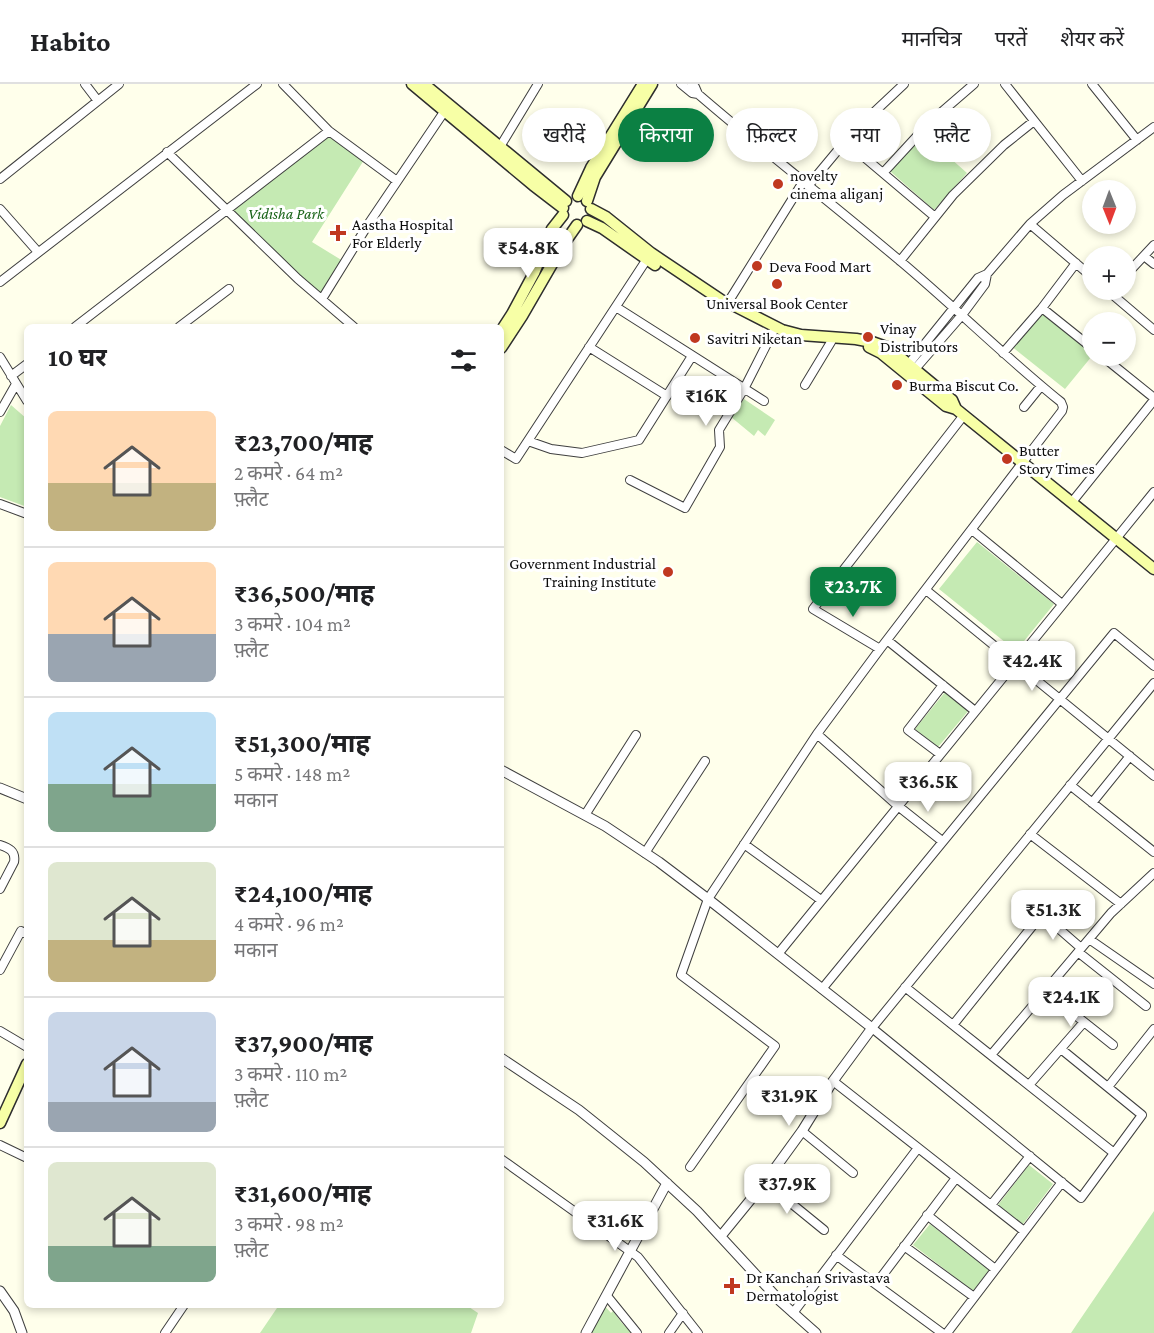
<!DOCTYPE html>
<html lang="hi">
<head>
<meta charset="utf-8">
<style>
  :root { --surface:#fff; --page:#f2f2f2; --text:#202124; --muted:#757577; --line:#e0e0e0; --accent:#0b8043 }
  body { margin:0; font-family:"Crimson Pro","Noto Sans Devanagari",serif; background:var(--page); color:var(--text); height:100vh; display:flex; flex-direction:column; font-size:22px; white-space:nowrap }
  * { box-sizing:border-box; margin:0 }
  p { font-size:20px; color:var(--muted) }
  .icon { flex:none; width:33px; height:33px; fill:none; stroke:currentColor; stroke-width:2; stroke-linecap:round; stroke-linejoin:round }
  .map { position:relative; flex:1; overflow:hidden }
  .drawer { position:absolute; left:24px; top:240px; width:480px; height:984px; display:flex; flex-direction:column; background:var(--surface); border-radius:9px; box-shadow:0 3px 9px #0003 }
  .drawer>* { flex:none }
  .top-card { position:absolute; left:522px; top:24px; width:542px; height:54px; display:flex; gap:12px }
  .needle { width:39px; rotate:179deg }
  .buttons { position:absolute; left:1082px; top:96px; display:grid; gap:12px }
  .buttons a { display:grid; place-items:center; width:54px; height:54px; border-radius:50%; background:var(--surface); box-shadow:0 3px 9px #0003; font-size:30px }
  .price { position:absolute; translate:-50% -51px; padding:0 14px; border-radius:12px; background:#fff; color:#222; font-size:20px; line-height:39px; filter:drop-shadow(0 2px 3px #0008) }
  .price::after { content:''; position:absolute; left:50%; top:36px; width:18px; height:14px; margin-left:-9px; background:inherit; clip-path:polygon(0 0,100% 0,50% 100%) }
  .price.active { background:var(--accent); color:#fff }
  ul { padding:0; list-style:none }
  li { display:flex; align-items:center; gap:18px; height:150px; padding:0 24px }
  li+li { border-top:2px solid var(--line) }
  li span { display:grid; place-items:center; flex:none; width:168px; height:120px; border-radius:9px; color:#555 }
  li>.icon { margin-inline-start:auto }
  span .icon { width:72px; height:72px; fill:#fffc; stroke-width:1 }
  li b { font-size:26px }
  h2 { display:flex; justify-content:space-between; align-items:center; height:72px; padding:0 24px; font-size:26px }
  .tag { padding:0 21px; border-radius:27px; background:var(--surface); box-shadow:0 3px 9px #0003; font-size:21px; line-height:54px }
  .tag.active { background:var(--accent); color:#fff }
  header { display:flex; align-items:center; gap:36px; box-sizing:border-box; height:84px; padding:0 30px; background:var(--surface); border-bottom:2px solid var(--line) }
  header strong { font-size:28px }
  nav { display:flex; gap:33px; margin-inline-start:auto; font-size:21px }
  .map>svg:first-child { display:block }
</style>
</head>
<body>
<header>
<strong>Habito</strong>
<nav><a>मानचित्र</a><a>परतें</a><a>शेयर करें</a></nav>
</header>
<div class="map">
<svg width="1154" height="1249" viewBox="0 0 1154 1249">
  <rect width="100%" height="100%" fill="#ffffeb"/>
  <!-- green -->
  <path fill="#c5eab3" d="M 329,50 L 364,76 L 312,158 L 343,177 L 321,212 L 229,127 Z
    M 923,50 L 967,89 L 934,126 L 890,87 Z
    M 1040,227 L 1092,268 L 1092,272 L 1065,305 L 1011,262 Z
    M 744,315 L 775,336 L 765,352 L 758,346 L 754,352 L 731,333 Z
    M 11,321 L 27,335 L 27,423 L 0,413 L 0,342 Z
    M 977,458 L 1054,520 L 1016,567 L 939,505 Z
    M 946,607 L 969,626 L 938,663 L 915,645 Z
    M 1029,1081 L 1053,1100 L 1023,1140 L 998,1121 Z
    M 1154,1127 L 1154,1249 L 1071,1249 L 1077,1240 Z
    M 930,1140 L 989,1186 L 973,1207 L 913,1161 Z
    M 603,1220 L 611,1229 L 613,1227 L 621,1238 L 632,1249 L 586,1249 Z
    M 279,1221 L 466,1221 L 478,1229 L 471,1249 L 260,1249 Z"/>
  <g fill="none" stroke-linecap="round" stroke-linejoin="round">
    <!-- minor casing -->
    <g stroke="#3f3f3f" stroke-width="10">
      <path id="minor" d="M 85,0 L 98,17
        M 283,0 L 329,47 L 397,97
        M 681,0 L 692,9 L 698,10
        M 1005,0 L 1082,97
        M 1092,0 L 1137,56
        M 845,57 L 935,133
        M 498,66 L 538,0
        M 167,68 L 298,195 L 354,243
        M 883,89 L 930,38 L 974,0
        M 0,95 L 119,0
        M 808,102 L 853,48 L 904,0
        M 0,125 L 38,168
        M 1030,140 L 1092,193
        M 1144,172 L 1154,180
        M 900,177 L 953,111 L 1004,61 L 1034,37
        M 1125,192 L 1154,161
        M 0,198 L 257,0
        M 1107,206 L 1154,246
        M 322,215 L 369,139 L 446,25
        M 727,220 L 803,98
        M 616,223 L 764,317
        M 1042,224 L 1092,264
        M 75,243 L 329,47
        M 179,243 L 229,205
        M 589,263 L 667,312
        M 1003,269 L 1042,224 L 1076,179
        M 1102,272 L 1154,314
        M 0,273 L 27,317
        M 907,282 L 978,194 L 987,190 L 1030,140 L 1063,111 L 1154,43
        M 912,286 L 915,285 L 962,231 L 985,200 L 987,190
        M 11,292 L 27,280
        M 805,301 L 831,258
        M 1024,323 L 1041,302
        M 0,328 L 16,300
        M 528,357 L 551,365 L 582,369 L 639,356 L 692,272
        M 501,366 L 516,375 L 647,175
        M 630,396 L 685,424 L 720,363 L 719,346 L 744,305 L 775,244
        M 1072,418 L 1154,316
        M 0,420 L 27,430
        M 972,446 L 1062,520
        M 926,506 L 1154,692
        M 887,556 L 975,627
        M 880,565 L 813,525 L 964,331
        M 817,650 L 898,722 L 942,757
        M 940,670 L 908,646 L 943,601
        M 1070,701 L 1154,768
        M 1092,719 L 1130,672
        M 585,731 L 636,651
        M 1030,750 L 1121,820
        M 744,760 L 821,816
        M 0,761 C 9,764 16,767 14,778 L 0,805
        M 645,769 L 705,677
        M 1089,855 L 1154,900
        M 1078,868 L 1146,922
        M 778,870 L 1154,408
        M 0,886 L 21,847 L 27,850
        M 905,903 L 1114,1069
        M 822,905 L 1114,549 L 1154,582
        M 1045,907 L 1113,961
        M 953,941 L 1042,830 L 1081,864
        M 0,947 L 27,963
        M 1061,965 L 1142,1031 L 1081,1114 L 872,944 L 1154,599
        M 991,971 L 1111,829 L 1154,789
        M 833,997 L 1024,1147
        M 1029,1001 L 1084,938
        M 1108,1003 L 1154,945
        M 802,1047 L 853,1089
        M 0,1061 L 27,1074
        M 501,1075 L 638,1173 L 698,1249
        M 690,1083 L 775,962 L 681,891 L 708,815 L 817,650 L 880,565 L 1062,327 L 1063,323 L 1061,318 C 1005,273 954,222 899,176 C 833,120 764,67 698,10 L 695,3 L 692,0
        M 765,1098 L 824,1146
        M 991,1121 L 1030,1072
        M 927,1131 L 995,1185
        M 904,1162 L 974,1213
        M 836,1171 L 942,1249
        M 876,1200 L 956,1094
        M 607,1212 L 637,1249
        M 793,1229 L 918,1064
        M 165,1249 L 184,1221
        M 669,1249 L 683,1229
        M 947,1249 L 1062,1098"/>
    </g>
    <!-- tertiary casing -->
    <g stroke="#3f3f3f" stroke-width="11">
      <path id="tertiary" d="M 501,686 L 605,742 L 659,778 L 708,815 L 872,944 L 833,997 L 802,1047 L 765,1098 L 721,1152
        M 0,704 L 27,715
        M 501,974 L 579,1026 L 644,1078 L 697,1127 L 781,1218 L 816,1249
        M 0,1207 L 14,1227 L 22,1249
        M 586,1249 L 667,1099"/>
    </g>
    <!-- secondary casing -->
    <g stroke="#2e2e2e" stroke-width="13">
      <path id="secondary" d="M 412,0 L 533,101 L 563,124
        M 424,0 L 566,117
        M 578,112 L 591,84 L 643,0
        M 587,117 L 595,93 L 652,0
        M 591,125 L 606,133 L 651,169 L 727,220 L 729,219 L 782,246 L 801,251 L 856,255 L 872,258 L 889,264 L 952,316 L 956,325 L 1154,485
        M 587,137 L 602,144 L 655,181
        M 501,247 L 512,230 L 534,189 L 552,145 L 563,131
        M 869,263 L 881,269 L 946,322 L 956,325
        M 501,264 L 522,232 L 563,161 L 577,141
        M 0,1039 L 27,980"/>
    </g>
    <!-- minor -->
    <use href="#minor" stroke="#fff" stroke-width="8"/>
    <!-- tertiary -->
    <use href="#tertiary" stroke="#fff" stroke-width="9"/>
    <!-- secondary -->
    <use href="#secondary" stroke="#f7ffa6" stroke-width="10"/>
  </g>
  <!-- markers -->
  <g fill="#c03820" stroke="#fff" stroke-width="2">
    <circle cx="778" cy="100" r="6"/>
    <path d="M335 140h6v6h6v6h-6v6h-6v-6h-6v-6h6z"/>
    <circle cx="757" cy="182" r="6"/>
    <circle cx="777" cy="200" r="6"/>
    <circle cx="868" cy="253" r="6"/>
    <circle cx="695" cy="254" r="6"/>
    <circle cx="897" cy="301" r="6"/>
    <circle cx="1007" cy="375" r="6"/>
    <circle cx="668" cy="488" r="6"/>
    <path d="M729 1193h6v6h6v6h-6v6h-6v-6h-6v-6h6z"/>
  </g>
  <g text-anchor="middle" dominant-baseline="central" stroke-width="6" stroke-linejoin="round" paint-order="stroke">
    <!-- poi labels -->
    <g font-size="16" fill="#0c0c0c" stroke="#fff" text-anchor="start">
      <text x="790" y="91">novelty<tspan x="790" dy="18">cinema aliganj</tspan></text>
      <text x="352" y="140">Aastha Hospital<tspan x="352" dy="18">For Elderly</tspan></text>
      <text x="769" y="182">Deva Food Mart</text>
      <text x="777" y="219" text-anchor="middle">Universal Book Center</text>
      <text x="880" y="244">Vinay<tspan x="880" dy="18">Distributors</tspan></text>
      <text x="707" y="254">Savitri Niketan</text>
      <text x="909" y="301">Burma Biscut Co.</text>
      <text x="1019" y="366">Butter<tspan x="1019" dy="18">Story Times</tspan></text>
      <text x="656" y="479" text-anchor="end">Government Industrial<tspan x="656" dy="18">Training Institute</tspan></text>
      <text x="746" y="1193">Dr Kanchan Srivastava<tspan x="746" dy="18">Dermatologist</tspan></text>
    </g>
    <!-- park labels -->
    <g font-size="16" font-style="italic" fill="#1c651b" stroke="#fff">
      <text x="286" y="129">Vidisha Park</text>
    </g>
  </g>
</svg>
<div class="buttons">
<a><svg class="needle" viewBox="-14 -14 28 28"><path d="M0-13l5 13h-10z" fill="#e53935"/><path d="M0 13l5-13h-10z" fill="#757577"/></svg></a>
<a>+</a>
<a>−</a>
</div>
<b class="price" style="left:528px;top:195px">₹54.8K</b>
<b class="price" style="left:706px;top:343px">₹16K</b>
<b class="price active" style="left:853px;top:534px">₹23.7K</b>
<b class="price" style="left:1032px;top:608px">₹42.4K</b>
<b class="price" style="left:928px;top:729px">₹36.5K</b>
<b class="price" style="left:1053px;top:857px">₹51.3K</b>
<b class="price" style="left:1071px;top:944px">₹24.1K</b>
<b class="price" style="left:789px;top:1043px">₹31.9K</b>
<b class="price" style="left:787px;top:1131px">₹37.9K</b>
<b class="price" style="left:615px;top:1168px">₹31.6K</b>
<div class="top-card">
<a class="tag">खरीदें</a>
<a class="tag active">किराया</a>
<a class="tag">फ़िल्टर</a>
<a class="tag">नया</a>
<a class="tag">फ़्लैट</a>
</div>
<section class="drawer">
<h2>10 घर<svg class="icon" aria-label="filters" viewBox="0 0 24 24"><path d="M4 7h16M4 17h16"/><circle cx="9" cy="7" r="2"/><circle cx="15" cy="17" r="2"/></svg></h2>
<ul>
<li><span style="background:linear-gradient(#ffd9b3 60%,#c2b280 0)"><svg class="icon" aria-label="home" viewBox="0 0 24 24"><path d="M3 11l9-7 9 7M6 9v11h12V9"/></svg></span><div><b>₹23,700/माह</b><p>2 कमरे · 64 m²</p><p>फ़्लैट</p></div></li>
<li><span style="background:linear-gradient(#ffd9b3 60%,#9aa5b1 0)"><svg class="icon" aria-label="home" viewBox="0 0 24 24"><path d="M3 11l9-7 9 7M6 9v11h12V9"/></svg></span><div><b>₹36,500/माह</b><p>3 कमरे · 104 m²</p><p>फ़्लैट</p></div></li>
<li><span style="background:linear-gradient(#bfe0f5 60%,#7fa58c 0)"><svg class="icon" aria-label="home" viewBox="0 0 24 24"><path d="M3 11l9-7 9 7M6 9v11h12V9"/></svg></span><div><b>₹51,300/माह</b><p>5 कमरे · 148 m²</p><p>मकान</p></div></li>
<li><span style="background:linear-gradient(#dfe7d0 65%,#c2b280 0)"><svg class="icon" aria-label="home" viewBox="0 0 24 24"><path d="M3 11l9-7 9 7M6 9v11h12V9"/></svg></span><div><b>₹24,100/माह</b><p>4 कमरे · 96 m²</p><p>मकान</p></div></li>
<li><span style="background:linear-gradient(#c9d6e8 75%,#9aa5b1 0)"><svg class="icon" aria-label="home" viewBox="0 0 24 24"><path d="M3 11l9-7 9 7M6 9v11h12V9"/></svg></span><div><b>₹37,900/माह</b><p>3 कमरे · 110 m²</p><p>फ़्लैट</p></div></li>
<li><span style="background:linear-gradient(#dfe7d0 70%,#7fa58c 0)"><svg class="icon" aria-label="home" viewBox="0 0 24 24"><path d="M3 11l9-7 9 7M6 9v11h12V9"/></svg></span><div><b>₹31,600/माह</b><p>3 कमरे · 98 m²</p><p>फ़्लैट</p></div></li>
</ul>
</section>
</div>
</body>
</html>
